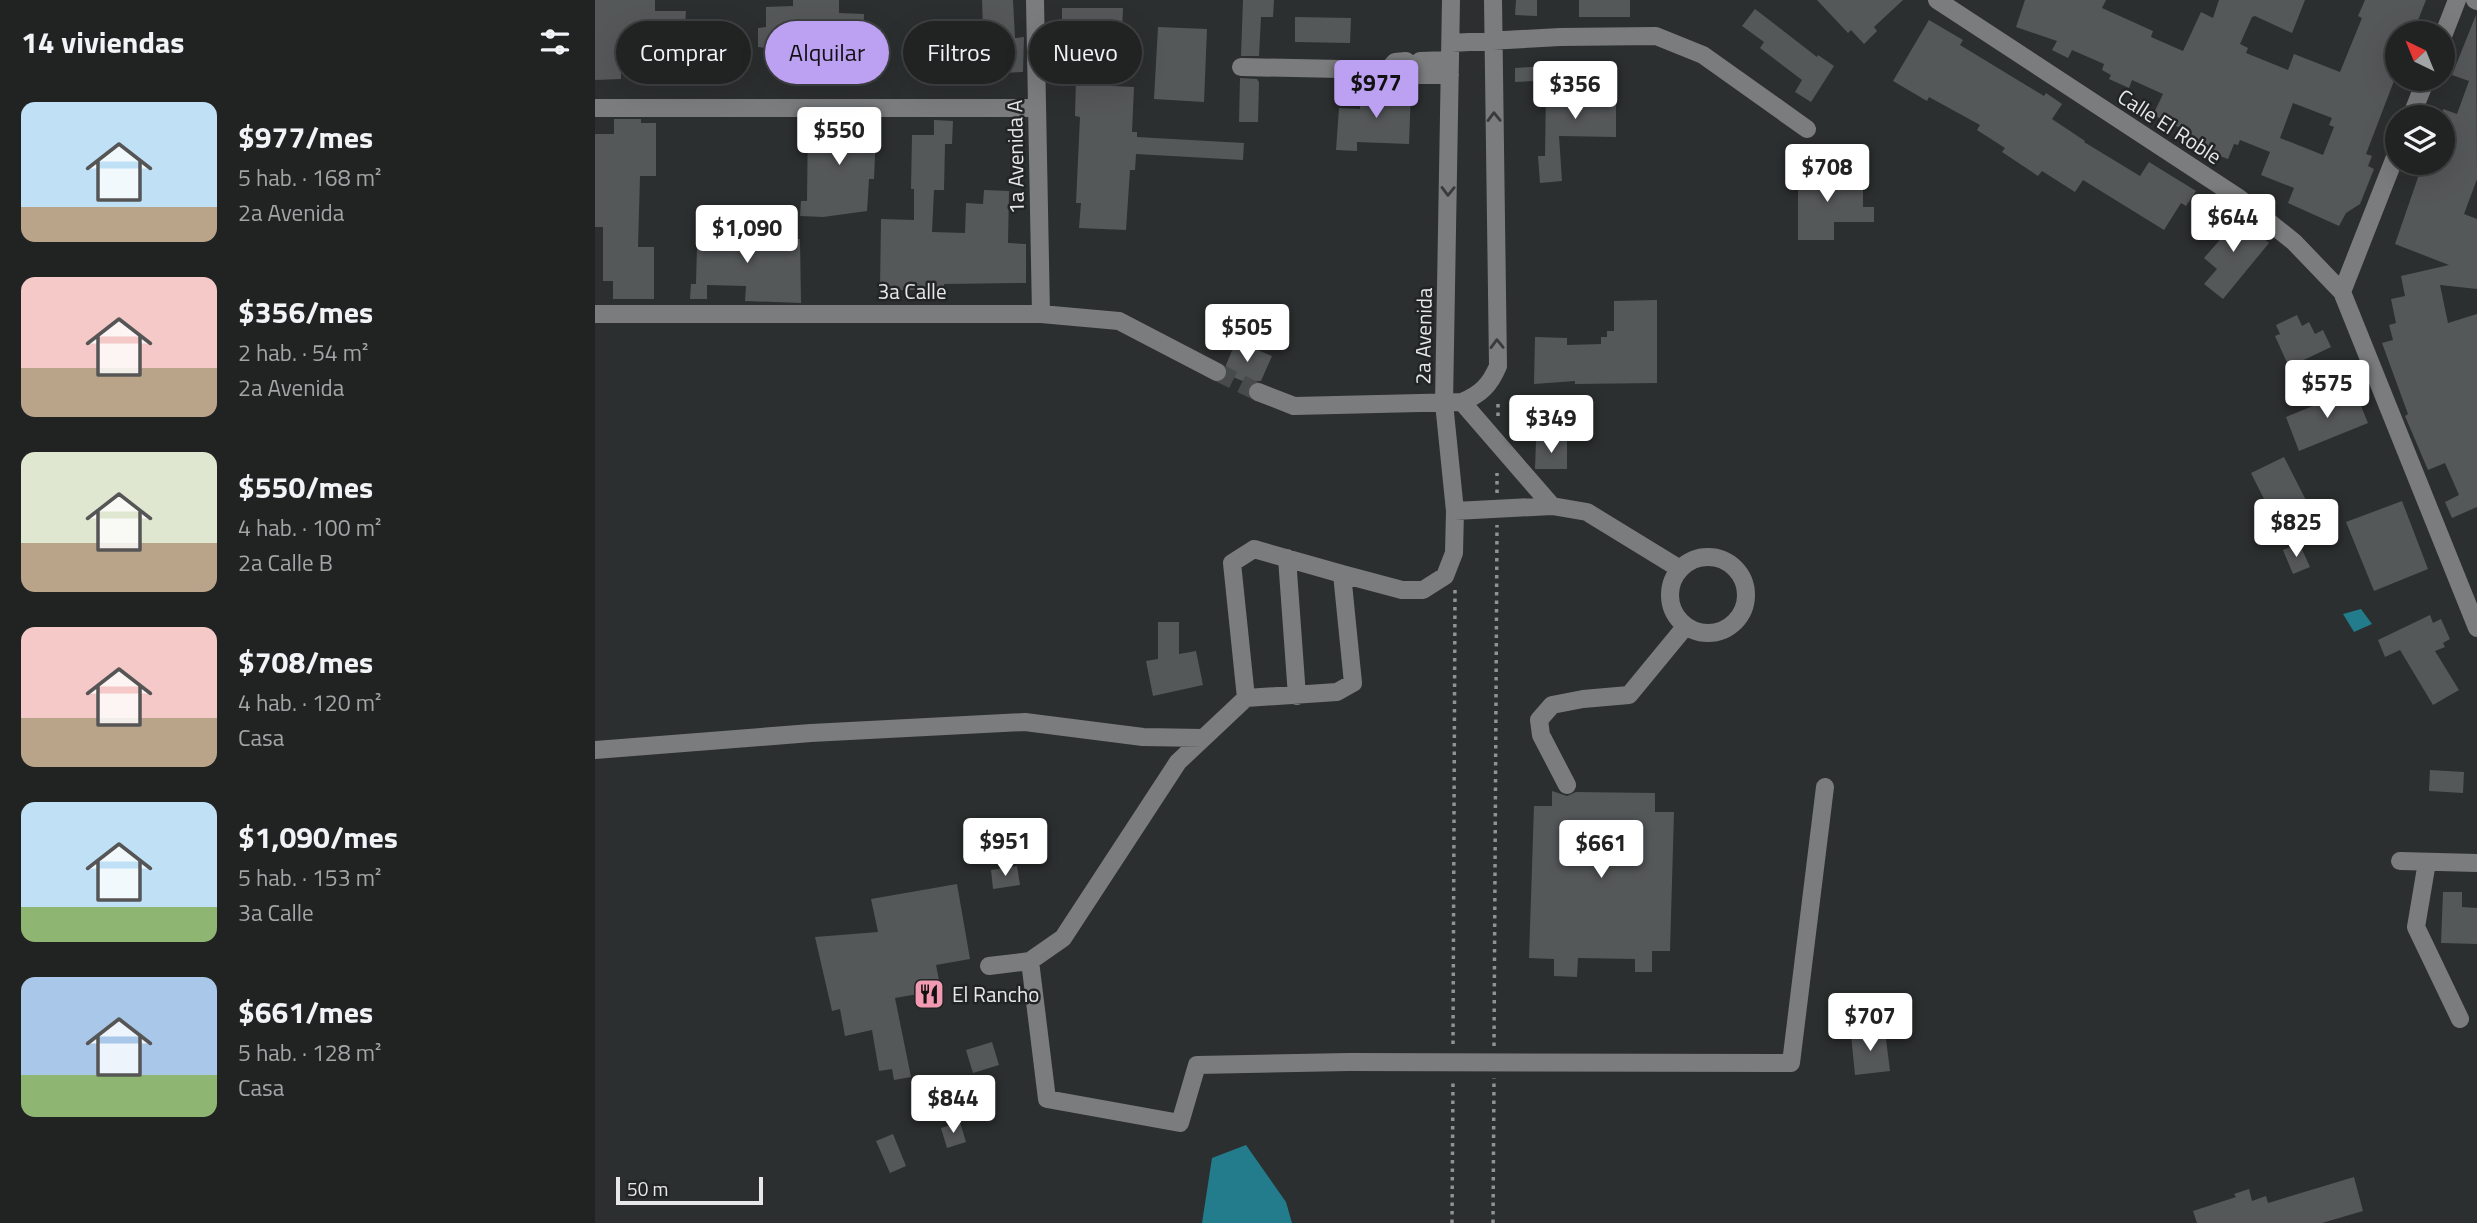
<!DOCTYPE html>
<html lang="es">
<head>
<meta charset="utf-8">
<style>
  :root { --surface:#212323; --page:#2d2f30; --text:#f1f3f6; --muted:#a2a4a6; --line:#3e4041; --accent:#bca0f2 }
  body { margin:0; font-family:"Titillium Web",sans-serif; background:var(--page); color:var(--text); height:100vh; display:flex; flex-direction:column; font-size:26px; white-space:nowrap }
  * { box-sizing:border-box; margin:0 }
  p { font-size:23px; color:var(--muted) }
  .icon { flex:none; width:38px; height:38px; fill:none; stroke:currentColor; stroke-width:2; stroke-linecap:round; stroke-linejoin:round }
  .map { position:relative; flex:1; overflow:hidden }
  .side { display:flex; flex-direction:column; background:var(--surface); width:595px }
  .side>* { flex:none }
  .hud { position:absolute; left:21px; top:21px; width:665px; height:63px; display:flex; gap:14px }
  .needle { width:46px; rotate:317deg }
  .controls { position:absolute; left:1790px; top:21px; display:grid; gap:14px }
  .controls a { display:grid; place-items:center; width:70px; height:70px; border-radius:50%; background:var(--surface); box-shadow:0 7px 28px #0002,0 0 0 2px var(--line); font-size:35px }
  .scale { position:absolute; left:21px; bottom:18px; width:147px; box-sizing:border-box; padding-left:7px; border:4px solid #e7e9e9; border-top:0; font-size:19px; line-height:24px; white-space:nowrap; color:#e7e9e9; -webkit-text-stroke:5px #222526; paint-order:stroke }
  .price { position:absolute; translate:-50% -60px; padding:0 16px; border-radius:7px; background:#fff; color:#222; font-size:23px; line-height:46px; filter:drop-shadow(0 2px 4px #0008) }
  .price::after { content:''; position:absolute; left:50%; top:42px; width:21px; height:16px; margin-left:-10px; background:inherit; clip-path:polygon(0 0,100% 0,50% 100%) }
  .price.active { background:var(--accent); color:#111 }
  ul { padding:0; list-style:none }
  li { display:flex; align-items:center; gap:21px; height:175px; padding:0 21px }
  li span { display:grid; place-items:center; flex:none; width:196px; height:140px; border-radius:14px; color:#555 }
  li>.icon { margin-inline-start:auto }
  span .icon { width:84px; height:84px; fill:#fffc; stroke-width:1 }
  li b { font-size:30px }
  h2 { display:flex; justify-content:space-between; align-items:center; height:84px; padding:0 21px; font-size:30px }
  .chip { padding:0 24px; border-radius:32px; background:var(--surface); box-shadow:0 7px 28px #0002,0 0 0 2px var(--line); font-size:24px; line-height:63px }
  .chip.active { background:var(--accent); color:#111 }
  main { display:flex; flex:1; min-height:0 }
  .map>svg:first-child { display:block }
</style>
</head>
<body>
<main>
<section class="side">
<h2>14 viviendas<svg class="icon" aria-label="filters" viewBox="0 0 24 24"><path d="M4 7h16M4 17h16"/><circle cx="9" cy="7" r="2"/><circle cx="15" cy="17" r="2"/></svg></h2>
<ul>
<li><span style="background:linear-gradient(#bfe0f5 75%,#b9a48a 0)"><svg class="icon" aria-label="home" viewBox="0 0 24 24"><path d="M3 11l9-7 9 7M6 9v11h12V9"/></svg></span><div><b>$977/mes</b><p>5 hab. · 168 m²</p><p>2a Avenida</p></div></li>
<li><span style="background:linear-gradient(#f6c9c9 65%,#b9a48a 0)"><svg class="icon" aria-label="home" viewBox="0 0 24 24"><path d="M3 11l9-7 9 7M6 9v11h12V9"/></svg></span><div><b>$356/mes</b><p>2 hab. · 54 m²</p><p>2a Avenida</p></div></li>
<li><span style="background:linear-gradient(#dfe7d0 65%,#b9a48a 0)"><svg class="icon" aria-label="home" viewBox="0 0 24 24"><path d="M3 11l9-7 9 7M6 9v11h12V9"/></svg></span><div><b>$550/mes</b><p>4 hab. · 100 m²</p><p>2a Calle B</p></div></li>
<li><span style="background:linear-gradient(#f6c9c9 65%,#b9a48a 0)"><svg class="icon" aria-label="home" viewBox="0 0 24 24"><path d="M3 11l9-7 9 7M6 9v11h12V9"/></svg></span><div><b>$708/mes</b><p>4 hab. · 120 m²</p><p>Casa</p></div></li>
<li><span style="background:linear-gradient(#bfe0f5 75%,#8fb573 0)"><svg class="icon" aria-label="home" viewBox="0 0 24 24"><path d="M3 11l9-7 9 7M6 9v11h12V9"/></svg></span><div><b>$1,090/mes</b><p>5 hab. · 153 m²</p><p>3a Calle</p></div></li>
<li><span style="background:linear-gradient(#a9c7e8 70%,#8fb573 0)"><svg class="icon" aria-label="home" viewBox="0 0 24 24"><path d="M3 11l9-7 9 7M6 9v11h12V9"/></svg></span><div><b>$661/mes</b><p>5 hab. · 128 m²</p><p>Casa</p></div></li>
</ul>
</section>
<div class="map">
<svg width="1882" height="1223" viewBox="0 0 1882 1223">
  <rect width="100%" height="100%" fill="#2c2f2f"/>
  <!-- water -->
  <path fill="#227c8c" d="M 1766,609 L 1777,624 L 1759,632 L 1748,614 Z
    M 651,1145 L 691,1202 L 697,1223 L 607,1223 L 617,1158 Z"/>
  <!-- building -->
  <path fill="#555859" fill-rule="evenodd" d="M 0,0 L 60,0 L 60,11 L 91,11 L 90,24 L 102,23 L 101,53 L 107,52 L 107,69 L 26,71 L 26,79 L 0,80 Z
    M 198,0 L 244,0 L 244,13 L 269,14 L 268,39 L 279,39 L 279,46 L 284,46 L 283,64 L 277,64 L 277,67 L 250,65 L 249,80 L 192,79 L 192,66 L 175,67 L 175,53 L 171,53 L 171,48 L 163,47 L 163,28 L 171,27 L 171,7 L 198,6 Z
    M 387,0 L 418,0 L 420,38 L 429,37 L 428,72 L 361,75 L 359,43 L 382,41 L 382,30 L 388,29 Z
    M 648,0 L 679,0 L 678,17 L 666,17 L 664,56 L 646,56 Z
    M 921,0 L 942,0 L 942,16 L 920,15 Z
    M 984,0 L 1035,0 L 1035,17 L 984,17 Z
    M 1222,0 L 1308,0 L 1279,27 L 1282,31 L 1269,44 L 1256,30 L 1253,33 Z
    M 1430,0 L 1511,0 L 1507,8 L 1558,31 L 1556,37 L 1588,51 L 1606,12 L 1618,18 L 1624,0 L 1710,0 L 1697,33 L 1660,16 L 1657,17 L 1645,44 L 1653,48 L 1651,53 L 1693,70 L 1699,54 L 1745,72 L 1767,18 L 1763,16 L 1770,0 L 1831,0 L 1818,33 L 1802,33 L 1802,73 L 1771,154 L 1777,156 L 1773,166 L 1779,169 L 1765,204 L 1751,213 L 1744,226 L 1693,203 L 1699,188 L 1666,175 L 1675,152 L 1645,140 L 1643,145 L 1639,144 L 1633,159 L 1614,152 L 1616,147 L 1592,137 L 1594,132 L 1558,115 L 1568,94 L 1537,80 L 1534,88 L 1514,79 L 1516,75 L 1507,70 L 1509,64 L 1477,50 L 1473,58 L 1457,50 L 1462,41 L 1421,27 ZM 1698,103 L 1737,118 L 1734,125 L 1739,127 L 1728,155 L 1685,138 Z
    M 467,8 L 528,8 L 526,52 L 518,51 L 517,86 L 539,87 L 537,132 L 542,132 L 542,137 L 649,143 L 648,160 L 541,154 L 540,170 L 535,170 L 531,230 L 484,228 L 486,203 L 481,203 L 485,117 L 480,116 L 481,79 L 473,79 L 474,34 L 467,34 Z
    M 1160,9 L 1222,57 L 1223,55 L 1239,66 L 1216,102 L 1200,92 L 1207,80 L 1165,48 L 1169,42 L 1147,26 Z
    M 1881,15 L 1882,179 L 1869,214 L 1882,219 L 1882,289 L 1845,285 L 1853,323 L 1882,314 L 1882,507 L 1857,518 L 1850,502 L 1864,495 L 1850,463 L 1833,470 L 1810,416 L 1813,414 L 1787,343 L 1798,340 L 1794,325 L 1801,323 L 1796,299 L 1810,296 L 1806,276 L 1854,265 L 1800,244 L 1828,163 L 1848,163 L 1848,109 L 1862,114 L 1874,81 L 1857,75 Z
    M 700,17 L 756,18 L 755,43 L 700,42 Z
    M 1334,20 L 1368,40 L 1365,45 L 1449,96 L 1451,93 L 1467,104 L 1457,119 L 1490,141 L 1489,142 L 1545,176 L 1554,162 L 1601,191 L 1591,206 L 1586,203 L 1569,230 L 1488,180 L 1480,192 L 1447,171 L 1443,176 L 1407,152 L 1410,148 L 1382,130 L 1385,125 L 1334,97 L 1332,101 L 1298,81 Z
    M 563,27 L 612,29 L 609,102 L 559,99 Z
    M 964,65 L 964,80 L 920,82 L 920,68 Z
    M 645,78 L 662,79 L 664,82 L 663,122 L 644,122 Z
    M 951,86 L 1021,87 L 1021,137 L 964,136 L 967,181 L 945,183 L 943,156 L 950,156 Z
    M 764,91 L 816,91 L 814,144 L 762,142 L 762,151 L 741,150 L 744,108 L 765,109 Z
    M 19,119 L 46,119 L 46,123 L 61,123 L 61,176 L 45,176 L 43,247 L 59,247 L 59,299 L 18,299 L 18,281 L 8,281 L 8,227 L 0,227 L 0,134 L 19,134 Z
    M 213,119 L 270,119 L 269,130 L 281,131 L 279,179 L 274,179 L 272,211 L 228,217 L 205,216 L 206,201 L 212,201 Z
    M 339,120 L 358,121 L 357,144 L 350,144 L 349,190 L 339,190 L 337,232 L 370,233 L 371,203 L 388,204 L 389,190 L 414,191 L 413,243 L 431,244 L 431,283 L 349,284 L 348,299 L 320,298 L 320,290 L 285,290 L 286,219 L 319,220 L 319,189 L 316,189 L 317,135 L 339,135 Z
    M 1203,166 L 1237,166 L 1237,187 L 1268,187 L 1268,207 L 1279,207 L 1279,222 L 1239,222 L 1239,240 L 1203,240 Z
    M 103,209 L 123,210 L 121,244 L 153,245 L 153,238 L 205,239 L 206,303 L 150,301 L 151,286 L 112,285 L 112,299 L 95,299 L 96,284 L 101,284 Z
    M 1636,211 L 1674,243 L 1628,299 L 1609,284 L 1622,269 L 1609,258 L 1629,235 L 1622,229 Z
    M 1062,300 L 1062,383 L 980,384 L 980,381 L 939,384 L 940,337 L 972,338 L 972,345 L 1006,344 L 1006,337 L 1012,337 L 1012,331 L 1019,331 L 1019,301 Z
    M 1702,315 L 1707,326 L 1714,322 L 1720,334 L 1728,330 L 1736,347 L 1694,367 L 1680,336 L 1685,334 L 1681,325 Z
    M 641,341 L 677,356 L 666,381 L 661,381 L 655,384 L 633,375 L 631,365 Z
    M 1759,389 L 1773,423 L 1704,451 L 1691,417 Z
    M 941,441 L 972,441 L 972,469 L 940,469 Z
    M 1689,457 L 1718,514 L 1685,531 L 1656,473 Z
    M 1807,501 L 1833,569 L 1779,591 L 1751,522 Z
    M 1704,543 L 1715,567 L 1698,574 L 1688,550 Z
    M 1835,615 L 1838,623 L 1846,619 L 1855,639 L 1848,643 L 1850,647 L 1840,651 L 1864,690 L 1838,705 L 1805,650 L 1790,657 L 1783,640 Z
    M 563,622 L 584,622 L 584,654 L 601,651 L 608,685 L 558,696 L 551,661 L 563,659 Z
    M 1835,770 L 1869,772 L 1868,793 L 1834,791 Z
    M 957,791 L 972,796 L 981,792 L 1060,793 L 1060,812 L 1079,812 L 1075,951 L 1057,951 L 1057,972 L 1040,972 L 1040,959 L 983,958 L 982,977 L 959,976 L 959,959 L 934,958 L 939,806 L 957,806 Z
    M 422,866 L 425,885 L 398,889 L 396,870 Z
    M 362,884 L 375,959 L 341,965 L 346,990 L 300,998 L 316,1077 L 299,1080 L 297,1069 L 284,1071 L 277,1030 L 250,1036 L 245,1009 L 237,1011 L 220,937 L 283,932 L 276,899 Z
    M 1848,892 L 1867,892 L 1867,907 L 1882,908 L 1882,944 L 1846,943 Z
    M 1290,1031 L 1295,1071 L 1260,1075 L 1256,1035 Z
    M 397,1042 L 404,1065 L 378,1073 L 371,1050 Z
    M 348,1086 L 352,1113 L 321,1118 L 317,1091 Z
    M 365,1122 L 371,1142 L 352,1148 L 346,1128 Z
    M 298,1134 L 311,1166 L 295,1173 L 281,1141 Z
    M 1759,1177 L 1768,1211 L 1727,1223 L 1602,1223 L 1598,1211 L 1641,1197 L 1639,1194 L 1654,1189 L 1657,1201 L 1671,1196 L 1673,1203 Z"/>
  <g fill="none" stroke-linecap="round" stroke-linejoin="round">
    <!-- minor-tunnel -->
    <path stroke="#484b4b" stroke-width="18" stroke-dasharray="18 9" stroke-linecap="butt" d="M 622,372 L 663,392"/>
    <!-- path -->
    <path stroke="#909393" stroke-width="3.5" stroke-dasharray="3.5 5" stroke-linecap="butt" d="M 903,416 L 903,399
      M 902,493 L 902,473
      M 858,1044 L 860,590
      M 899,1046 L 902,525
      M 857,1223 L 858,1080
      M 898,1223 L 899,1078"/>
    <!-- minor -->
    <path stroke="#7b7c7d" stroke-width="18" d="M 440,0 L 446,314
      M 1342,0 L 1644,198 L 1699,242 L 1747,292 L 1882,628
      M 1880,0 L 1882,1
      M 1848,36 L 1862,0
      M 856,43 L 965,37 L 1061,36 L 1108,55 L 1212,129
      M 825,61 L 855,60
      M 646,67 L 793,70 L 798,75 L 810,75
      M 793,70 L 800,62 L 811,61
      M 824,75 L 855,75
      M 0,108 L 442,108
      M 1816,117 L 1831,79
      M 1747,292 L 1802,152
      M 0,314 L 446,314 L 524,321 L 622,372
      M 663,392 L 699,406 L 867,402 C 886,394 895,385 903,366 L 898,0
      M 867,402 L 957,506
      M 860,511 L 957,506 L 992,512 L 1085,569
      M1075 595a38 38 0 1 1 76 0a38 38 0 1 1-76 0Z
      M 692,558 L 702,696
      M 651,698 L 637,563 L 659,549 L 747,574
      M 0,750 L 216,733 L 430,722 L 548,737 L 608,738
      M 972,785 L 946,735 L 944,720 L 957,705 L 988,699 L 1034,695 L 1090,627
      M 1805,861 L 1882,863
      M 1832,862 L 1821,927 L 1865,1019
      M 435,961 L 452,1099 L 585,1123 L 602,1065 L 754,1062 L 1196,1063 L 1230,787
      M 394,966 L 435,961 L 468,938 L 583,762 L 651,698 L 742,692 L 758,683 L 747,574 L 807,590 L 828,590 L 850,576 L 859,553 L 860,511 L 849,403 L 856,0"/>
  </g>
  <!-- one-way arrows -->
  <defs><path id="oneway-chevron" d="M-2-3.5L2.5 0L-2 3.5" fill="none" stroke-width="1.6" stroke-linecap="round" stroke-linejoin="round" transform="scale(1.75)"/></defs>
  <g stroke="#383b3c">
    <use href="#oneway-chevron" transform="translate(899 117) rotate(-91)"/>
    <use href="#oneway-chevron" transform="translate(853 191) rotate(91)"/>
    <use href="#oneway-chevron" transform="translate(902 344) rotate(-91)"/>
  </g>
  <!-- icons -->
  <defs>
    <g id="restaurant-square" transform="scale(1.575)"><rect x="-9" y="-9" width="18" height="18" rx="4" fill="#f19ab1" stroke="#222526"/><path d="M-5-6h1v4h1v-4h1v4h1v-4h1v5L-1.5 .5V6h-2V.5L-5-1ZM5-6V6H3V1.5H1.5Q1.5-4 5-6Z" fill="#111"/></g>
  </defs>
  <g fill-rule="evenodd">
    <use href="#restaurant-square" x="334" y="994"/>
  </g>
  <g text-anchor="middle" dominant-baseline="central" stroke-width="5" stroke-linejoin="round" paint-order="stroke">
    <!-- street labels -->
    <g font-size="21" fill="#e7e9e9" stroke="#222526">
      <text transform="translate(1575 126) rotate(33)">Calle El Roble</text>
      <text transform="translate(420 157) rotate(-91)">1a Avenida A</text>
      <text x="317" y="291">3a Calle</text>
      <text transform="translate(828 336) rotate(-89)">2a Avenida</text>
    </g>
    <!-- poi labels -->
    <g font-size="21" fill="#e7e9e9" stroke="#222526" text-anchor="start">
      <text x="357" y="994">El Rancho</text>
    </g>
  </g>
</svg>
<div class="controls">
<a><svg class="needle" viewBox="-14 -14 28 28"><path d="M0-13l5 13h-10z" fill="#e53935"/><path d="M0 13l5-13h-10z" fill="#a2a4a6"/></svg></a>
<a><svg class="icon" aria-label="layers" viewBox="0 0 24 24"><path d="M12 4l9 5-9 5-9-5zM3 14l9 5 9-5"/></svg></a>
</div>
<div class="scale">50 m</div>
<b class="price active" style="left:781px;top:120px">$977</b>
<b class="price" style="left:980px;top:121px">$356</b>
<b class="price" style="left:244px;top:167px">$550</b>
<b class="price" style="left:1232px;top:204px">$708</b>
<b class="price" style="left:1638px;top:254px">$644</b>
<b class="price" style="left:152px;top:265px">$1,090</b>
<b class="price" style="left:652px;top:364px">$505</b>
<b class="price" style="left:1732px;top:420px">$575</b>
<b class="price" style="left:956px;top:455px">$349</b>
<b class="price" style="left:1701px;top:559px">$825</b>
<b class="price" style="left:410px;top:878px">$951</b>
<b class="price" style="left:1006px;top:880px">$661</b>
<b class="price" style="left:1275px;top:1053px">$707</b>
<b class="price" style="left:358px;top:1135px">$844</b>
<div class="hud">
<a class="chip">Comprar</a>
<a class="chip active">Alquilar</a>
<a class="chip">Filtros</a>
<a class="chip">Nuevo</a>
</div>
</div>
</main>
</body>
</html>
